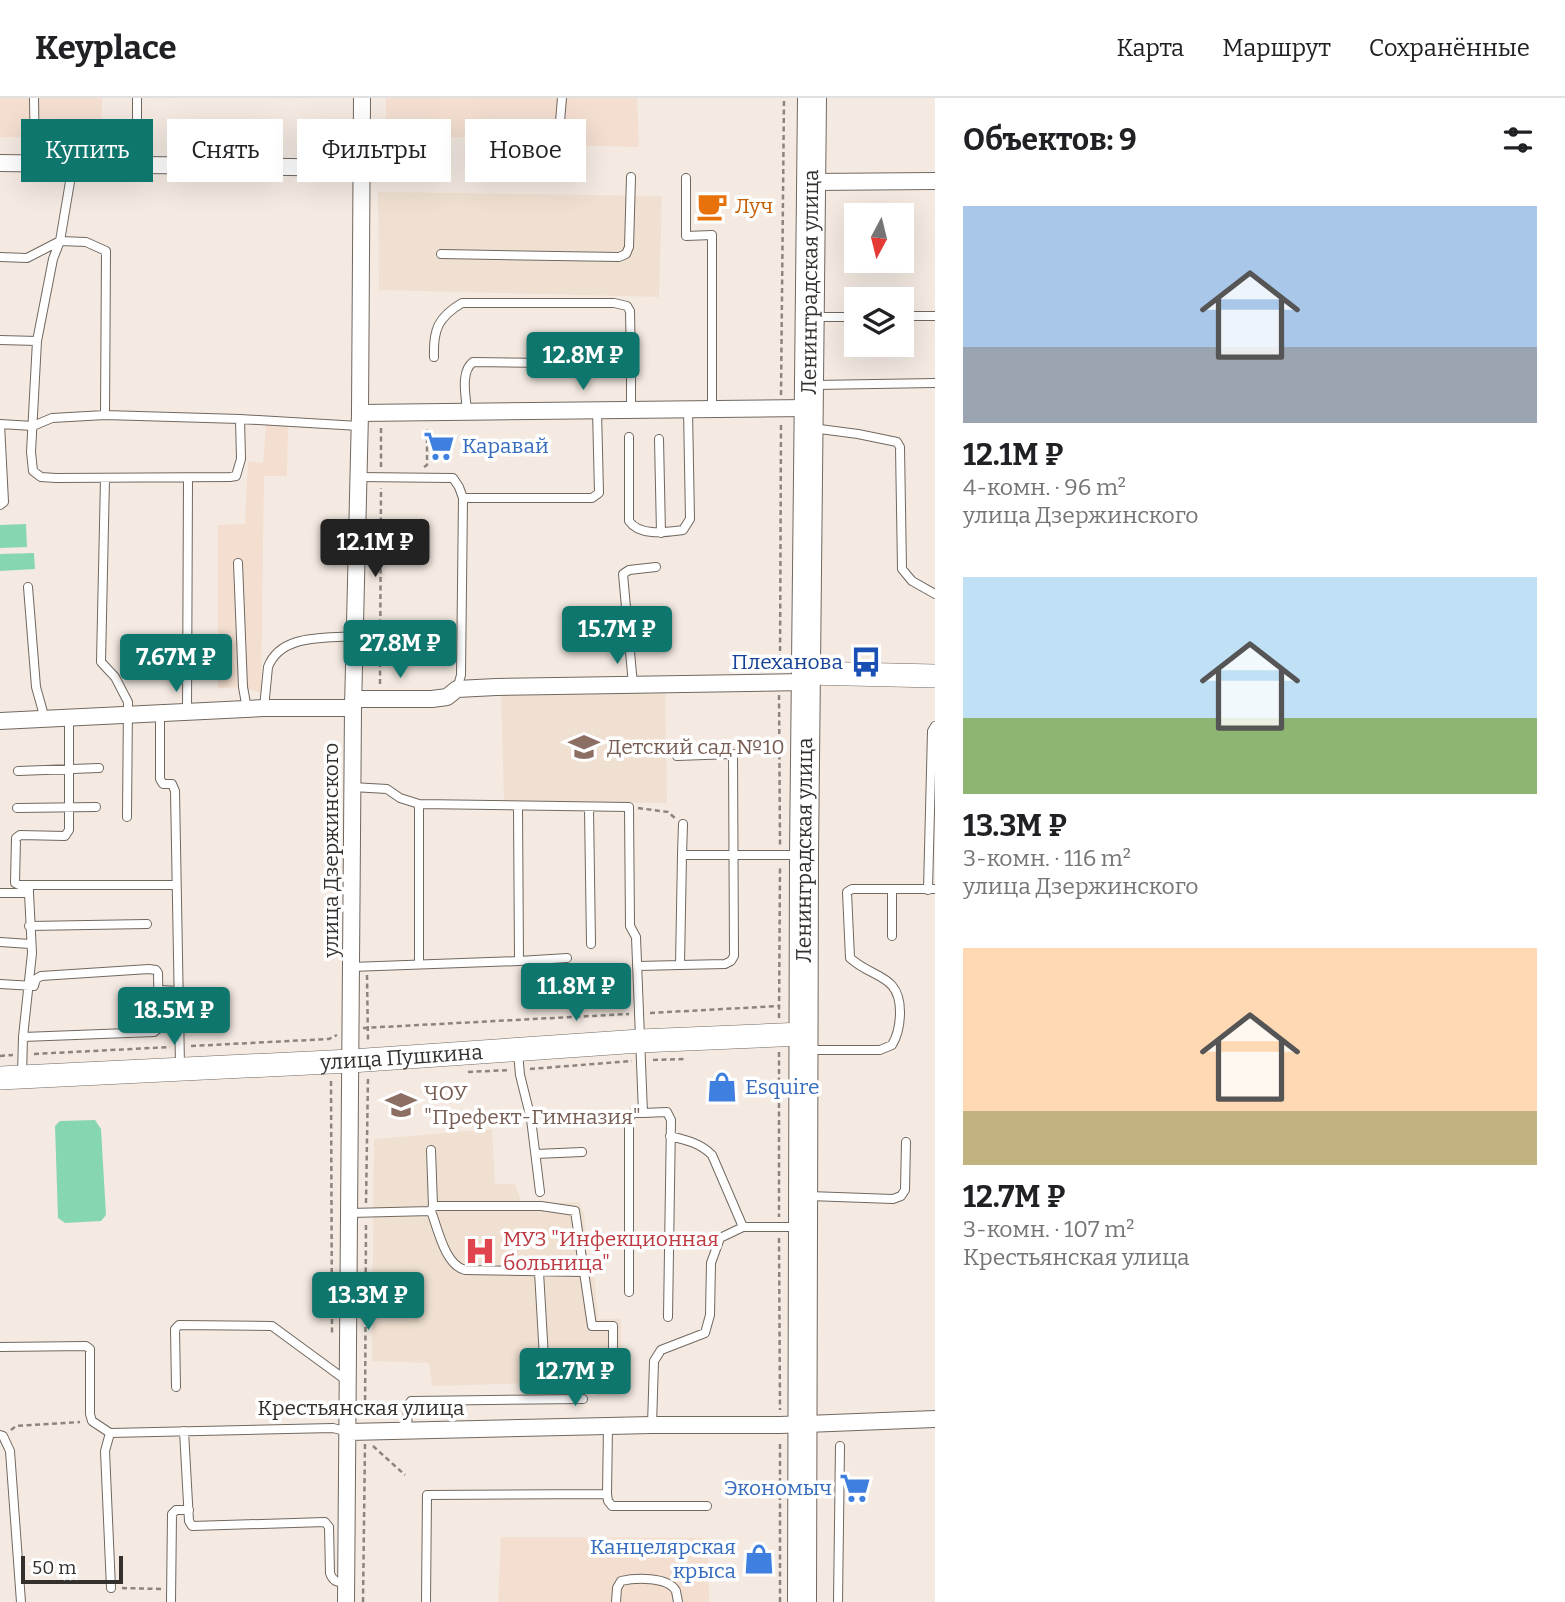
<!DOCTYPE html>
<html lang="ru">
<head>
<meta charset="utf-8">
<style>
  :root { --surface:#fff; --page:#f6f6f6; --text:#202124; --muted:#757577; --line:#e0e0e0; --accent:#0f766e }
  body { margin:0; font-family:Bitter,serif; background:var(--page); color:var(--text); height:100vh; display:flex; flex-direction:column; font-size:26px; white-space:nowrap }
  * { box-sizing:border-box; margin:0 }
  p { font-size:23px; color:var(--muted) }
  .icon { flex:none; width:38px; height:38px; fill:none; stroke:currentColor; stroke-width:2; stroke-linecap:round; stroke-linejoin:round }
  .map { position:relative; flex:1; overflow:hidden }
  .panel { display:flex; flex-direction:column; background:var(--surface); width:630px }
  .panel>* { flex:none }
  .guide { position:absolute; left:21px; top:21px; width:665px; height:63px; display:flex; gap:14px }
  .needle { width:46px; rotate:187deg }
  .tools { position:absolute; left:844px; top:105px; display:grid; gap:14px }
  .tools a { display:grid; place-items:center; width:70px; height:70px; border-radius:0px; background:var(--surface); box-shadow:0 7px 28px #0002; font-size:35px }
  .scale { position:absolute; left:21px; bottom:18px; width:102px; box-sizing:border-box; padding-left:7px; border:4px solid #34302d; border-top:0; font-size:19px; line-height:24px; white-space:nowrap; color:#34302d; -webkit-text-stroke:5px #fff; paint-order:stroke }
  .price { position:absolute; translate:-50% -60px; padding:0 16px; border-radius:7px; background:var(--accent); color:#fff; font-size:23px; line-height:46px; filter:drop-shadow(0 2px 4px #0008) }
  .price::after { content:''; position:absolute; left:50%; top:42px; width:21px; height:16px; margin-left:-10px; background:inherit; clip-path:polygon(0 0,100% 0,50% 100%) }
  .price.on { background:#222; color:#fff }
  ul { padding:0; list-style:none }
  li { display:grid; align-content:center; gap:14px; height:371px; padding:0 28px }
  li span { display:grid; place-items:center; height:217px; border-radius:0px; color:#555 }
  li>.icon { margin-inline-start:auto }
  span .icon { width:126px; height:126px; fill:#fffc; stroke-width:1 }
  li b { font-size:30px }
  h2 { display:flex; justify-content:space-between; align-items:center; height:84px; padding:0 28px; font-size:30px }
  .tag { padding:0 24px; border-radius:0px; background:var(--surface); box-shadow:0 7px 28px #0002; font-size:24px; line-height:63px }
  .tag.on { background:var(--accent); color:#fff }
  header { display:flex; align-items:center; gap:42px; box-sizing:border-box; height:98px; padding:0 35px; background:var(--surface); border-bottom:2px solid var(--line) }
  header strong { font-size:33px }
  nav { display:flex; gap:38px; margin-inline-start:auto; font-size:24px }
  main { display:flex; flex:1; min-height:0 }
  .map>svg:first-child { display:block }
</style>
</head>
<body>
<header>
<strong>Keyplace</strong>
<nav><a>Карта</a><a>Маршрут</a><a>Сохранённые</a></nav>
</header>
<main>
<div class="map">
<svg width="935" height="1504" viewBox="0 0 935 1504">
  <rect width="100%" height="100%" fill="#f4eae2"/>
  <!-- industrial -->
  <path fill="#f3ded0" d="M 0,0 L 102,0 L 101,40 L 0,39 Z
    M 386,0 L 637,0 L 639,49 L 551,47 L 500,40 L 386,38 Z
    M 266,327 L 288,328 L 287,378 L 264,378 L 261,595 L 243,589 L 218,590 L 218,427 L 245,426 L 248,363 L 263,365 Z
    M 501,1439 L 708,1440 L 709,1504 L 498,1504 Z"/>
  <!-- built -->
  <path fill="#f0e0d1" d="M 378,94 L 662,98 L 659,199 L 379,192 Z
    M 665,589 L 667,705 L 504,705 L 501,592 Z
    M 492,1031 L 495,1086 L 515,1086 L 522,1106 L 579,1104 L 584,1115 L 588,1166 L 595,1183 L 598,1221 L 621,1221 L 621,1297 L 596,1298 L 595,1284 L 573,1284 L 573,1298 L 568,1298 L 566,1285 L 545,1286 L 546,1299 L 537,1299 L 535,1285 L 432,1288 L 429,1265 L 372,1263 L 374,1041 Z"/>
  <!-- green -->
  <path fill="#87d6b2" d="M 26,426 L 27,449 L 0,450 L 0,427 Z
    M 34,455 L 35,471 L 0,473 L 0,456 Z
    M 95,1022 L 101,1031 L 106,1117 L 101,1123 L 65,1125 L 58,1120 L 55,1028 L 60,1023 Z"/>
  <g fill="none" stroke-linecap="round" stroke-linejoin="round">
    <!-- lane casing -->
    <g stroke="#716860" stroke-width="10">
      <path id="lane" d="M 34,0 L 35,66
        M 137,0 L 137,66
        M 73,66 L 60,143 L 53,161 L 37,243 L 31,354 L 33,373 L 41,379 L 56,380 L 230,379 L 236,378 L 241,361 L 240,321
        M 560,77 L 558,47 L 562,0
        M 686,80 L 686,138 L 712,137 L 712,311
        M 441,156 L 619,159 L 626,156 L 629,149 L 631,79
        M 0,159 L 27,160 L 60,143 L 86,144 L 106,153 L 105,317
        M 901,218 L 935,218
        M 816,219 L 856,219
        M 0,242 L 37,243
        M 434,259 C 433,232 438,219 462,205 L 614,205 L 627,208 L 630,213 L 631,266
        M 815,287 L 935,285
        M 467,313 C 466,298 460,274 473,264 L 631,266 L 631,312
        M 0,326 L 33,328 L 52,320 L 105,317 L 240,321 L 359,328
        M 812,330 L 858,336 L 897,344 L 900,349 L 902,471 L 912,483 L 935,496
        M 629,339 L 629,423 C 640,439 667,434 683,432 L 690,421 L 688,312
        M 659,341 L 661,435
        M 358,379 L 453,380 L 459,389 L 463,400
        M 105,381 L 101,564 L 115,579 L 128,604 L 127,719
        M 0,407 L 4,404 L 0,326
        M 238,465 L 243,589 L 247,611
        M 28,489 L 36,589 L 45,621
        M 633,587 L 623,476 L 629,472 L 656,469
        M 457,591 L 461,577 L 463,400 L 592,400 L 599,395 L 597,312
        M 264,610 L 268,569 C 281,535 326,541 355,538
        M 187,614 L 188,380
        M 160,615 L 160,681 L 163,686 L 172,686 L 175,693 L 180,968
        M 69,620 L 69,732 L 65,738 L 20,737 L 16,740 L 15,785 L 19,787 L 176,787
        M 677,658 L 733,656 L 734,858 L 731,863 L 725,866 L 680,867
        M 18,673 L 99,670
        M 352,689 L 387,691 L 400,700 L 419,706 L 629,709 L 630,828 L 636,839 L 643,1015 L 667,1014 L 671,1022 L 668,1219
        M 419,706 L 419,866
        M 17,710 L 96,709
        M 589,710 L 591,846
        M 683,726 L 682,757 L 801,757
        M 892,791 L 892,838
        M 928,792 L 932,633 L 935,628
        M 0,795 L 29,795 L 29,792
        M 29,828 L 147,826
        M 0,844 L 30,846
        M 519,863 L 567,860
        M 637,868 L 680,867 L 682,757
        M 351,869 L 519,863 L 518,709
        M 0,886 L 34,888 L 36,881 L 41,878 L 149,871 L 156,872 L 158,875 L 159,930 L 154,934 L 23,939
        M 159,892 L 178,893
        M 810,952 L 880,952 L 892,947 C 898,937 900,926 900,914 C 900,876 873,881 850,860 L 847,794 L 852,791 L 935,791
        M 518,954 L 520,977 L 531,1021 L 540,1094
        M 22,977 L 23,939 L 32,855 L 29,795
        M 670,1038 C 686,1042 700,1045 712,1057 L 743,1129
        M 431,1052 L 433,1108 L 541,1108 L 575,1113 L 592,1228 L 613,1228 L 613,1278
        M 536,1056 L 582,1054
        M 809,1098 L 893,1101 L 901,1098 L 905,1092 L 906,1044
        M 433,1108 L 431,1113 C 438,1131 445,1167 465,1172 L 584,1174
        M 350,1115 L 431,1113
        M 539,1174 L 544,1260
        M 629,1194 L 629,1020 L 633,1015 L 643,1015
        M 0,1249 L 86,1248 L 90,1251 L 90,1316 L 92,1323 L 110,1335
        M 176,1289 L 175,1231 L 179,1227 L 272,1228 L 347,1283
        M 652,1327 L 654,1263 L 661,1252 L 705,1235 L 710,1217 L 711,1165 L 720,1140 L 743,1129 L 798,1129
        M 407,1332 L 408,1308 L 411,1303 L 583,1301
        M 184,1333 L 189,1423 L 192,1428 L 325,1424 L 329,1429 L 330,1475 C 333,1484 337,1484 346,1485
        M 0,1337 L 3,1338 L 10,1353 L 21,1504
        M 607,1396 L 608,1403 L 612,1408 L 707,1408
        M 111,1490 L 105,1353 L 110,1335 L 333,1330 L 349,1334
        M 171,1504 L 172,1416 L 176,1412 L 189,1412
        M 426,1504 L 427,1397 L 607,1396 L 608,1328
        M 616,1504 L 617,1490 L 621,1483 C 634,1480 668,1478 676,1493 C 676,1494 678,1503 678,1504
        M 838,1504 L 840,1348"/>
    </g>
    <!-- street casing -->
    <g stroke="#716860" stroke-width="18">
      <path id="street" d="M 0,65 L 361,70
        M 812,84 L 935,83
        M 360,315 L 808,310
        M 353,601 L 432,601 L 447,599 L 457,591 L 496,589 L 806,584
        M 0,623 L 264,610 L 353,610
        M 349,1334 L 652,1327 L 780,1327 L 935,1321
        M 346,1504 L 353,610 L 360,315 L 362,0"/>
    </g>
    <!-- secondary casing -->
    <g stroke="#716860" stroke-width="24">
      <g id="secondary">
        <path d="M 806,575 L 935,578"/>
        <path id="s1" d="M 0,980 L 351,963 L 640,943 L 803,936"/>
      </g>
    </g>
    <!-- highway casing -->
    <g stroke="#716860" stroke-width="30">
      <g id="highway">
        <path id="s2" d="M 802,1504 L 804,757 L 812,0"/>
      </g>
    </g>
    <!-- path -->
    <path stroke="#8b857f" stroke-width="2.5" stroke-dasharray="5 3.5" stroke-linecap="butt" d="M 781,297 L 784,0
      M 381,369 L 381,330
      M 424,369 L 427,367 L 427,328
      M 780,570 L 781,324
      M 380,586 L 381,390
      M 779,597 L 780,748
      M 638,710 L 668,714 L 675,720
      M 367,877 L 368,944
      M 650,915 L 779,908
      M 779,920 L 780,769
      M 363,930 L 629,916
      M 191,948 L 329,941 L 337,937
      M 779,954 L 779,1119
      M 34,956 L 170,949
      M 0,958 L 13,957
      M 653,962 L 684,961
      M 530,971 L 632,963
      M 468,974 L 510,972
      M 331,983 L 332,1235
      M 366,1105 L 368,979
      M 779,1140 L 780,1312
      M 365,1319 L 366,1126
      M 11,1332 L 16,1328 L 80,1324
      M 373,1348 L 405,1377
      M 122,1490 L 161,1491
      M 363,1504 L 365,1346
      M 780,1504 L 780,1343"/>
    <!-- lane -->
    <use href="#lane" stroke="#fff" stroke-width="8"/>
    <!-- street -->
    <use href="#street" stroke="#fff" stroke-width="16"/>
    <!-- secondary -->
    <use href="#secondary" stroke="#fff" stroke-width="23"/>
    <!-- highway -->
    <use href="#highway" stroke="#fff" stroke-width="28"/>
  </g>
  <!-- icons -->
  <defs>
    <g id="cafe-bare" transform="scale(2.415)"><path d="M-5.5-4.5H6V0H3Q3 3.5 0 3.5H-2.5Q-5.5 3.5-5.5 0ZM3-3.2v2h1.7v-2ZM-6 4.5H4V6H-6Z" fill="#e8710a" stroke="#fff" stroke-width="2.5" paint-order="stroke"/></g>
    <g id="supermarket-bare" transform="scale(2.415)"><path d="M-6-5.5h2.5l.6 2H6L4.5 2H-2.5L-4.4-4H-6ZM-1.5 3.2a1.3 1.3 0 1 0 .1 0ZM3 3.2a1.3 1.3 0 1 0 .1 0Z" fill="#3f7fe0" stroke="#fff" stroke-width="2.5" paint-order="stroke"/></g>
    <g id="bus-bare" transform="scale(2.415)"><path d="M-5-6H5V4H4V6H2V4H-2V6H-4V4H-5ZM-3.5-4V0h7V-4ZM-3.5 1.2v1.5H-2V1.2ZM2 1.2v1.5H3.5V1.2Z" fill="#1a4fb4" stroke="#fff" stroke-width="2.5" paint-order="stroke"/></g>
    <g id="school-bare" transform="scale(2.415)"><path d="M0-5L7-2L0 1L-7-2ZM-4 1L0 2.5L4 1V4Q0 6-4 4Z" fill="#8d6e63" stroke="#fff" stroke-width="2.5" paint-order="stroke"/></g>
    <g id="shop-bare" transform="scale(2.415)"><path d="M-5-2.5h2.3a2.7 3.5 0 0 1 5.4 0H5L5.5 6h-11ZM-1.5-2.5h3a1.5 2.3 0 0 0-3 0Z" fill="#3f7fe0" stroke="#fff" stroke-width="2.5" paint-order="stroke"/></g>
    <g id="hospital-bare" transform="scale(2.415)"><path d="M-5-5h3v3.5h4V-5h3V5h-3V1.5h-4V5h-3Z" fill="#e0444e" stroke="#fff" stroke-width="2.5" paint-order="stroke"/></g>
  </defs>
  <g fill-rule="evenodd">
    <use href="#cafe-bare" x="712" y="108"/>
    <use href="#supermarket-bare" x="439" y="348"/>
    <use href="#bus-bare" x="866" y="564"/>
    <use href="#school-bare" x="584" y="649"/>
    <use href="#shop-bare" x="722" y="989"/>
    <use href="#school-bare" x="401" y="1007"/>
    <use href="#hospital-bare" x="480" y="1153"/>
    <use href="#supermarket-bare" x="855" y="1390"/>
    <use href="#shop-bare" x="759" y="1461"/>
  </g>
  <g text-anchor="middle" dominant-baseline="central" stroke-width="7" stroke-linejoin="round" paint-order="stroke">
    <!-- food labels -->
    <g font-size="21" fill="#c56008" stroke="#fff" text-anchor="start">
      <text x="735" y="108">Луч</text>
    </g>
    <!-- street labels -->
    <g font-size="21" fill="#34302d" stroke="#fff">
      <text stroke="none"><textPath href="#s2" startOffset="1320">Ленинградская улица</textPath></text>
      <text transform="translate(331 752) rotate(-90)">улица Дзержинского</text>
      <text stroke="none"><textPath href="#s2" startOffset="752">Ленинградская улица</textPath></text>
      <text stroke="none"><textPath href="#s1" startOffset="402">улица Пушкина</textPath></text>
      <text x="361" y="1310">Крестьянская улица</text>
    </g>
    <!-- shop labels -->
    <g font-size="21" fill="#366cbe" stroke="#fff" text-anchor="start">
      <text x="462" y="348">Каравай</text>
      <text x="745" y="989">Esquire</text>
      <text x="832" y="1390" text-anchor="end">Экономыч</text>
      <text x="736" y="1449" text-anchor="end">Канцелярская<tspan x="736" dy="24">крыса</tspan></text>
    </g>
    <!-- transit labels -->
    <g font-size="21" fill="#164399" stroke="#fff" text-anchor="end">
      <text x="843" y="564">Плеханова</text>
    </g>
    <!-- education labels -->
    <g font-size="21" fill="#785e54" stroke="#fff" text-anchor="start">
      <text x="607" y="649">Детский сад №10</text>
      <text x="424" y="995">ЧОУ<tspan x="424" dy="24">"Префект-Гимназия"</tspan></text>
    </g>
    <!-- health labels -->
    <g font-size="21" fill="#be3a42" stroke="#fff" text-anchor="start">
      <text x="503" y="1141">МУЗ "Инфекционная<tspan x="503" dy="24">больница"</tspan></text>
    </g>
  </g>
</svg>
<div class="tools">
<a><svg class="needle" viewBox="-14 -14 28 28"><path d="M0-13l5 13h-10z" fill="#e53935"/><path d="M0 13l5-13h-10z" fill="#757577"/></svg></a>
<a><svg class="icon" aria-label="layers" viewBox="0 0 24 24"><path d="M12 4l9 5-9 5-9-5zM3 14l9 5 9-5"/></svg></a>
</div>
<div class="scale">50 m</div>
<b class="price" style="left:583px;top:294px">12.8M ₽</b>
<b class="price on" style="left:375px;top:481px">12.1M ₽</b>
<b class="price" style="left:617px;top:568px">15.7M ₽</b>
<b class="price" style="left:400px;top:582px">27.8M ₽</b>
<b class="price" style="left:176px;top:596px">7.67M ₽</b>
<b class="price" style="left:576px;top:925px">11.8M ₽</b>
<b class="price" style="left:174px;top:949px">18.5M ₽</b>
<b class="price" style="left:368px;top:1234px">13.3M ₽</b>
<b class="price" style="left:575px;top:1310px">12.7M ₽</b>
<div class="guide">
<a class="tag on">Купить</a>
<a class="tag">Снять</a>
<a class="tag">Фильтры</a>
<a class="tag">Новое</a>
</div>
</div>
<section class="panel">
<h2>Объектов: 9<svg class="icon" aria-label="filters" viewBox="0 0 24 24"><path d="M4 7h16M4 17h16"/><circle cx="9" cy="7" r="2"/><circle cx="15" cy="17" r="2"/></svg></h2>
<ul>
<li><span style="background:linear-gradient(#a9c7e8 65%,#9aa5b1 0)"><svg class="icon" aria-label="home" viewBox="0 0 24 24"><path d="M3 11l9-7 9 7M6 9v11h12V9"/></svg></span><div><b>12.1M ₽</b><p>4-комн. · 96 m²</p><p>улица Дзержинского</p></div></li>
<li><span style="background:linear-gradient(#bfe0f5 65%,#8fb573 0)"><svg class="icon" aria-label="home" viewBox="0 0 24 24"><path d="M3 11l9-7 9 7M6 9v11h12V9"/></svg></span><div><b>13.3M ₽</b><p>3-комн. · 116 m²</p><p>улица Дзержинского</p></div></li>
<li><span style="background:linear-gradient(#ffd9b3 75%,#c2b280 0)"><svg class="icon" aria-label="home" viewBox="0 0 24 24"><path d="M3 11l9-7 9 7M6 9v11h12V9"/></svg></span><div><b>12.7M ₽</b><p>3-комн. · 107 m²</p><p>Крестьянская улица</p></div></li>
</ul>
</section>
</main>
</body>
</html>
